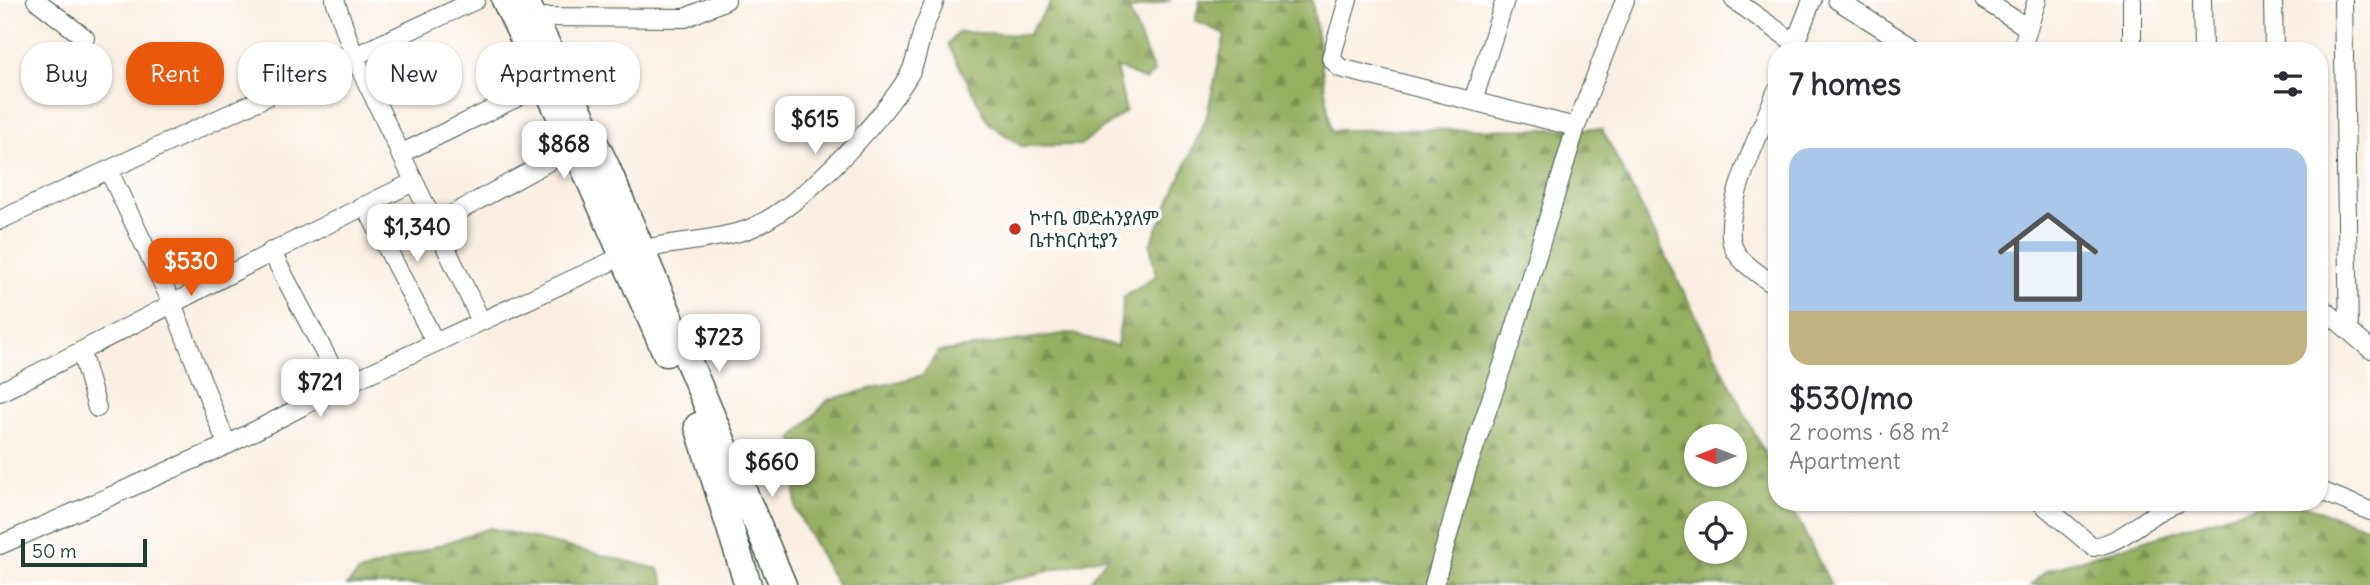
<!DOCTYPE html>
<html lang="en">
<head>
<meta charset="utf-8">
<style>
  :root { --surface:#fff; --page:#f7f7f7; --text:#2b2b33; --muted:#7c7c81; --accent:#ea580c }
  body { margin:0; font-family:Delius,"Noto Sans Ethiopic",sans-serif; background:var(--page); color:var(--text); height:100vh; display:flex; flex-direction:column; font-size:26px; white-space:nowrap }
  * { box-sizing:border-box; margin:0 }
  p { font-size:23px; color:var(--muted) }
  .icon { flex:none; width:38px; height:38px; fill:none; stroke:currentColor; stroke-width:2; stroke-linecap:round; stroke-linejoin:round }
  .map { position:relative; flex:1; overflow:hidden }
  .side { position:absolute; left:1768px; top:42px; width:560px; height:469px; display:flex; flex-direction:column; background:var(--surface); border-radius:28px; box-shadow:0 2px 5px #0004 }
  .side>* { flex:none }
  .banner { position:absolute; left:21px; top:42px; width:665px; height:63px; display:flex; gap:14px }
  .needle { width:46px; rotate:270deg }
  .buttons { position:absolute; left:1684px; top:424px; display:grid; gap:14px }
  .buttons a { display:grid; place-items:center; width:63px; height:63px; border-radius:50%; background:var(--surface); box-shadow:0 2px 5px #0004; font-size:35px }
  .scale { position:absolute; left:21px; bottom:18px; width:126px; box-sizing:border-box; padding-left:7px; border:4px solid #1f3d34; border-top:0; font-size:19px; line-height:24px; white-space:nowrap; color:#1f3d34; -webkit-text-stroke:5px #fff; paint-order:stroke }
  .price { position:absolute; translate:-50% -60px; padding:0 16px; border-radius:14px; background:#fff; color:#222; font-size:23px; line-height:46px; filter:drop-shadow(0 2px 4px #0008) }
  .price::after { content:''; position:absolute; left:50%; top:42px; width:21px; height:16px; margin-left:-10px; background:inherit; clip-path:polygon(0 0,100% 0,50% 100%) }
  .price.current { background:var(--accent); color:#fff }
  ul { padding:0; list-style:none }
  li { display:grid; align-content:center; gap:14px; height:371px; padding:0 21px }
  li span { display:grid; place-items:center; height:217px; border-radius:21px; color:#555 }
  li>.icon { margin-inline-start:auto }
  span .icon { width:126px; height:126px; fill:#fffc; stroke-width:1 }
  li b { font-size:30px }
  h2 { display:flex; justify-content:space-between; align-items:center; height:84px; padding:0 21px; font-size:30px }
  .chip { padding:0 24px; border-radius:28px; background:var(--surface); box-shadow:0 2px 5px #0004; font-size:24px; line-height:63px }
  .chip.current { background:var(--accent); color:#fff }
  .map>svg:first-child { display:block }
</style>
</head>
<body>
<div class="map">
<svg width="2370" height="585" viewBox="0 0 2370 585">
  <defs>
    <pattern id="forest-firs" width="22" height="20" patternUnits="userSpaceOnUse" patternTransform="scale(1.75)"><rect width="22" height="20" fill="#96af60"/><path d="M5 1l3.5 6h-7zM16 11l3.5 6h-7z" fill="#7a9050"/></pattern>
  </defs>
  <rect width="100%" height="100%" fill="#fff"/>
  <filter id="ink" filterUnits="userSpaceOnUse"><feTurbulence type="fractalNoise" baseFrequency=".0143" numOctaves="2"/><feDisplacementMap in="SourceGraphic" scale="14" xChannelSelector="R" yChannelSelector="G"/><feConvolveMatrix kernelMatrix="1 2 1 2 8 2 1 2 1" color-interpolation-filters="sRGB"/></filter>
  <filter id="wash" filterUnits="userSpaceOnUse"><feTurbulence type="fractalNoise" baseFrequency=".00686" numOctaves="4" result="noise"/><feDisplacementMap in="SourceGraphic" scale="28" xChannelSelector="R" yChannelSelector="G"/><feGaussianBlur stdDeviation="1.57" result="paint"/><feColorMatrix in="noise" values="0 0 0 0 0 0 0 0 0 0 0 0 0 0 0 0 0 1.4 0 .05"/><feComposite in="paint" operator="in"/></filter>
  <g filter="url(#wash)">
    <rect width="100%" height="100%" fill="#faefe2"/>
    <!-- forest -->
    <path fill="url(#forest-firs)" stroke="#5a764a" stroke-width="2" fill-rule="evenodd" d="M 1053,0 L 1171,0 L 1129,10 L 1154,72 L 1146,80 L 1116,67 L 1126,111 L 1080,145 L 1021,146 L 989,123 L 948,44 L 959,32 L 1028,35 Z
      M 1200,0 L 1312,0 L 1331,130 L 1602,129 L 1776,476 L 1776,502 L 1789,502 L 1831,585 L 1087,585 L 1108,556 L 992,585 L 837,585 L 796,510 L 793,438 L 828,400 L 923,375 L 938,352 L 1069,333 L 1117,346 L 1124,297 L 1156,276 L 1150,245 L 1206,119 L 1225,34 L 1195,21 ZM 1696,436 L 1734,436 L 1734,474 L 1696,474 ZM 1696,513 L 1734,513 L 1734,551 L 1696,551 Z
      M 2271,502 L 2293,502 L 2370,528 L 2370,585 L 2031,585 L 2047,570 Z
      M 490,528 L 659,569 L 665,585 L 347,585 L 359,572 Z"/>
  </g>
  <g filter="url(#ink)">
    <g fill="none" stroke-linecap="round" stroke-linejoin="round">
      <!-- street casing -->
      <g stroke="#40584e" stroke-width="20">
        <path id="street" d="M 36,0 L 85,38
          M 335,0 L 354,56 L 481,321
          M 1348,0 L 1331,58 L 1340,68 L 1576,127
          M 1734,0 L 1795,43
          M 1837,0 L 1918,51
          M 1984,0 L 2028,28
          M 2202,0 L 2203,51
          M 2273,0 L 2274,51
          M 2343,0 L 2349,331
          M 533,17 L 685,18 L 726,0
          M 1792,51 L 1812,0
          M 2021,51 L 2037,0
          M 2132,51 L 2132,0
          M 1776,92 C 1763,127 1720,212 1733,246 C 1739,263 1763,276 1776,287
          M 1473,101 L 1505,0
          M 400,154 L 545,84
          M 109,171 L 172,303 L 227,445
          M 365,205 L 435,342
          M 0,220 L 476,0
          M 435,224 L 575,147
          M 271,251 L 342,386
          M 2319,305 L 2370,349
          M 81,352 L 97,408
          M 0,392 C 139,323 274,248 414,182
          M 2319,490 L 2370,511
          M 2040,502 L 2093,547 C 2126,542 2148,512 2180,502
          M 0,545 L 227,445 L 342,386 L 623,256 C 661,241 703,243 743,231 C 795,215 881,122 909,75 C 917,61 918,46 923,30 C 926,20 932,10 935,0
          M 1434,585 L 1467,469 L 1511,341 L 1576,127 L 1625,0"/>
      </g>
      <!-- secondary casing -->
      <g stroke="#40584e" stroke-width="29">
        <path id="secondary" d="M 505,0 L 575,147 L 666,353
          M 525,0 L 606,166 L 783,585
          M 698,426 L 748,585"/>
      </g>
      <!-- street -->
      <use href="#street" stroke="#fff" stroke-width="18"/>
      <!-- secondary -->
      <use href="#secondary" stroke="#fff" stroke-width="26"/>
    </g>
  </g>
  <!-- markers -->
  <circle fill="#c8321e" stroke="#fff" stroke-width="2.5" cx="1015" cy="229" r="7"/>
  <g text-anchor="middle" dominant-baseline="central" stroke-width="7" stroke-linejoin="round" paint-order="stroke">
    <!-- poi labels -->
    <g font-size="19" fill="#1f3d34" stroke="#fff" text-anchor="start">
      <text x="1029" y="218">ኮተቤ መድሐንያለም<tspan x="1029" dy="22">ቤተክርስቲያን</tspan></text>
    </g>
  </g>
</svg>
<div class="buttons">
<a><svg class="needle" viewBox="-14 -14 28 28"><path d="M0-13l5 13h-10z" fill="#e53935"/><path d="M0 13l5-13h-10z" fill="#7c7c81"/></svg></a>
<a><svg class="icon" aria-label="locate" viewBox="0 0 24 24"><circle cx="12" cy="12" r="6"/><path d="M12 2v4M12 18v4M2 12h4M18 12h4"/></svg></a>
</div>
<div class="scale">50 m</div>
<b class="price" style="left:815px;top:156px">$615</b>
<b class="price" style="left:564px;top:181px">$868</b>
<b class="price" style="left:417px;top:264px">$1,340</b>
<b class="price current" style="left:191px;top:298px">$530</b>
<b class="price" style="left:719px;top:374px">$723</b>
<b class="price" style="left:320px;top:419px">$721</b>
<b class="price" style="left:772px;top:499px">$660</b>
<div class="banner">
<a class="chip">Buy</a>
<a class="chip current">Rent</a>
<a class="chip">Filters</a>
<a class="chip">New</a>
<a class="chip">Apartment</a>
</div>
<section class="side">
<h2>7 homes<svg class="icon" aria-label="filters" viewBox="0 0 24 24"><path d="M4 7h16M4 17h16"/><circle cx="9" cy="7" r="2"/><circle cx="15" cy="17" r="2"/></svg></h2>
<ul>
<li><span style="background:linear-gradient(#a9c7e8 75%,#c2b280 0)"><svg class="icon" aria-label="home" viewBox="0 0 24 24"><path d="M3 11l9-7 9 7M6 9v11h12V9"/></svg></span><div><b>$530/mo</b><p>2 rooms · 68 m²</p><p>Apartment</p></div></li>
</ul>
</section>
</div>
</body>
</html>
